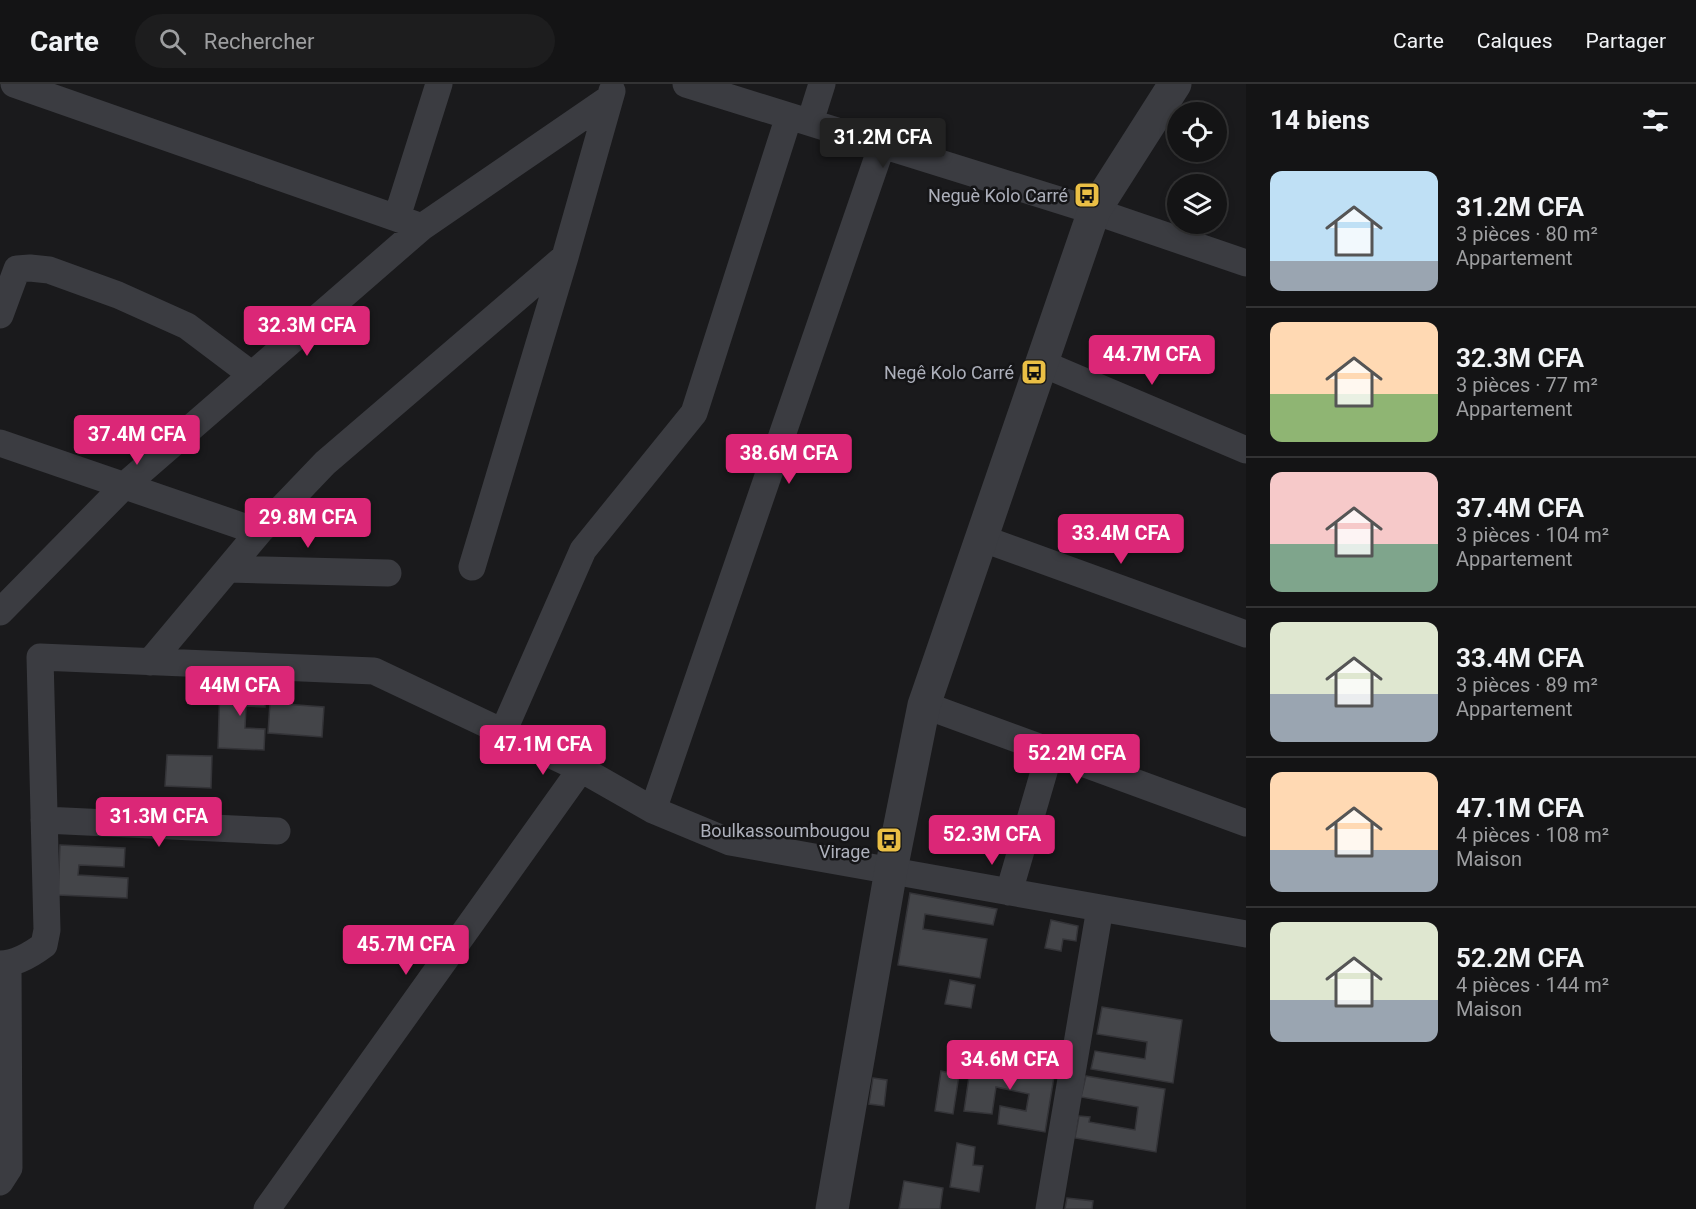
<!DOCTYPE html>
<html lang="fr">
<head>
<meta charset="utf-8">
<style>
  :root { --surface:#141415; --page:#1d1d1e; --text:#f1f3f6; --muted:#9d9ea0; --line:#333334; --accent:#db2777 }
  body { margin:0; font-family:Roboto,sans-serif; background:var(--page); color:var(--text); height:100vh; display:flex; flex-direction:column; font-size:22px; white-space:nowrap }
  * { box-sizing:border-box; margin:0 }
  p { font-size:20px; color:var(--muted) }
  .icon { flex:none; width:33px; height:33px; fill:none; stroke:currentColor; stroke-width:2; stroke-linecap:round; stroke-linejoin:round }
  .map { position:relative; flex:1; overflow:hidden }
  .details { display:flex; flex-direction:column; background:var(--surface); width:450px }
  .details>* { flex:none }
  .fabs { position:absolute; left:1167px; top:18px; display:grid; gap:12px }
  .fabs a { display:grid; place-items:center; width:60px; height:60px; border-radius:50%; background:var(--surface); box-shadow:0 3px 9px #0003,0 0 0 2px var(--line); font-size:30px }
  .price { position:absolute; translate:-50% -51px; padding:0 14px; border-radius:6px; background:var(--accent); color:#fff; font-size:20px; line-height:39px; filter:drop-shadow(0 2px 3px #0008) }
  .price::after { content:''; position:absolute; left:50%; top:36px; width:18px; height:14px; margin-left:-9px; background:inherit; clip-path:polygon(0 0,100% 0,50% 100%) }
  .price.current { background:#222; color:#fff }
  ul { padding:0; list-style:none }
  li { display:flex; align-items:center; gap:18px; height:150px; padding:0 24px }
  li+li { border-top:2px solid var(--line) }
  li span { display:grid; place-items:center; flex:none; width:168px; height:120px; border-radius:12px; color:#555 }
  li>.icon { margin-inline-start:auto }
  span .icon { width:72px; height:72px; fill:#fffc; stroke-width:1 }
  li b { font-size:26px }
  h2 { display:flex; justify-content:space-between; align-items:center; height:72px; padding:0 24px; font-size:26px }
  header { display:flex; align-items:center; gap:36px; box-sizing:border-box; height:84px; padding:0 30px; background:var(--surface); border-bottom:2px solid var(--line) }
  header strong { font-size:28px }
  nav { display:flex; gap:33px; margin-inline-start:auto; font-size:21px }
  .search { width:420px; height:54px; background:var(--page); display:flex; align-items:center; gap:15px; box-sizing:border-box; padding:0 21px; border-radius:33px; color:var(--muted); font-size:22px }
  main { display:flex; flex:1; min-height:0 }
  .map>svg:first-child { display:block }
</style>
</head>
<body>
<header>
<strong>Carte</strong>
<div class="search"><svg class="icon" aria-label="search" viewBox="0 0 24 24"><circle cx="10" cy="10" r="6"/><path d="M15 15l6 6"/></svg>Rechercher</div>
<nav><a>Carte</a><a>Calques</a><a>Partager</a></nav>
</header>
<main>
<div class="map">
<svg width="1246" height="1125" viewBox="0 0 1246 1125">
  <rect width="100%" height="100%" fill="#1a1a1c"/>
  <!-- building -->
  <path fill="#444549" stroke="#343438" stroke-width="1.5" d="M 220,600 L 266,601 L 265,623 L 246,622 L 245,644 L 265,645 L 264,666 L 218,664 Z
    M 270,619 L 324,623 L 322,653 L 268,649 Z
    M 167,671 L 212,672 L 211,704 L 165,702 Z
    M 60,761 L 125,764 L 124,783 L 79,781 L 78,791 L 128,794 L 127,814 L 58,811 Z
    M 910,809 L 997,825 L 993,841 L 925,830 L 923,845 L 987,855 L 980,894 L 898,881 Z
    M 1051,836 L 1078,842 L 1076,857 L 1063,855 L 1061,867 L 1045,864 Z
    M 950,896 L 975,901 L 971,924 L 945,920 Z
    M 1102,923 L 1182,936 L 1173,999 L 1091,985 L 1095,967 L 1145,975 L 1147,958 L 1097,950 Z
    M 972,972 L 1055,986 L 1045,1048 L 998,1040 L 1000,1022 L 1026,1027 L 1029,1010 L 996,1003 L 992,1030 L 964,1027 Z
    M 941,987 L 959,991 L 953,1030 L 935,1027 Z
    M 1086,992 L 1165,1005 L 1156,1068 L 1075,1054 L 1079,1032 L 1090,1033 L 1089,1038 L 1135,1046 L 1138,1023 L 1081,1013 Z
    M 873,994 L 887,996 L 884,1022 L 869,1020 Z
    M 957,1059 L 975,1063 L 973,1081 L 983,1082 L 979,1108 L 950,1103 Z
    M 904,1097 L 943,1104 L 940,1125 L 899,1125 Z
    M 1067,1114 L 1093,1117 L 1092,1125 L 1065,1125 Z"/>
  <g fill="none" stroke-linecap="round" stroke-linejoin="round">
    <!-- minor -->
    <path stroke="#3b3c41" stroke-width="27" d="M 14,0 L 422,143
      M 686,0 L 1094,127 L 1246,179
      M 810,38 L 822,0
      M 397,133 L 439,0
      M 0,231 L 17,185 L 30,184 L 49,186 L 118,211 L 187,242 L 252,291
      M 1041,279 L 1246,366
      M 0,359 L 259,448
      M 981,454 L 1246,550
      M 472,483 L 565,173 L 612,7
      M 228,485 L 388,489
      M 0,528 L 124,402 L 422,143 L 610,14
      M 150,578 L 259,448 L 325,379 L 565,173
      M 924,621 L 1246,739
      M 503,648 L 583,466 L 694,329 L 789,32
      M 653,726 L 882,61
      M 44,736 L 277,747
      M 1009,808 L 1050,667
      M 0,880 C 16,880 32,870 44,861 L 47,846 L 40,573 L 374,587 L 581,685 L 653,726 L 730,758 L 1246,850
      M 0,1098 L 9,1084 L 8,880
      M 267,1125 L 581,685
      M 1049,1125 L 1100,824"/>
    <!-- tertiary -->
    <path stroke="#3b3c41" stroke-width="33" d="M 832,1125 L 891,786 L 924,621 L 1094,127 L 1175,0"/>
  </g>
  <!-- icons -->
  <defs>
    <g id="bus-square" transform="scale(1.35)"><rect x="-9" y="-9" width="18" height="18" rx="4" fill="#eabf45" stroke="#151517"/><path d="M-5-6H5V4H4V6H2V4H-2V6H-4V4H-5ZM-3.5-4V0h7V-4ZM-3.5 1.2v1.5H-2V1.2ZM2 1.2v1.5H3.5V1.2Z" fill="#111"/></g>
  </defs>
  <g fill-rule="evenodd">
    <use href="#bus-square" x="1087" y="111"/>
    <use href="#bus-square" x="1034" y="288"/>
    <use href="#bus-square" x="889" y="756"/>
  </g>
  <g text-anchor="middle" dominant-baseline="central" stroke-width="5" stroke-linejoin="round" paint-order="stroke">
    <!-- poi labels -->
    <g font-size="18" fill="#adb0bb" stroke="#151517" text-anchor="end">
      <text x="1068" y="111">Neguè Kolo Carré</text>
      <text x="1014" y="288">Negê Kolo Carré</text>
      <text x="870" y="746">Boulkassoumbougou<tspan x="870" dy="21">Virage</tspan></text>
    </g>
  </g>
</svg>
<div class="fabs">
<a><svg class="icon" aria-label="locate" viewBox="0 0 24 24"><circle cx="12" cy="12" r="6"/><path d="M12 2v4M12 18v4M2 12h4M18 12h4"/></svg></a>
<a><svg class="icon" aria-label="layers" viewBox="0 0 24 24"><path d="M12 4l9 5-9 5-9-5zM3 14l9 5 9-5"/></svg></a>
</div>
<b class="price current" style="left:883px;top:85px">31.2M CFA</b>
<b class="price" style="left:307px;top:273px">32.3M CFA</b>
<b class="price" style="left:1152px;top:302px">44.7M CFA</b>
<b class="price" style="left:137px;top:382px">37.4M CFA</b>
<b class="price" style="left:789px;top:401px">38.6M CFA</b>
<b class="price" style="left:308px;top:465px">29.8M CFA</b>
<b class="price" style="left:1121px;top:481px">33.4M CFA</b>
<b class="price" style="left:240px;top:633px">44M CFA</b>
<b class="price" style="left:543px;top:692px">47.1M CFA</b>
<b class="price" style="left:1077px;top:701px">52.2M CFA</b>
<b class="price" style="left:159px;top:764px">31.3M CFA</b>
<b class="price" style="left:992px;top:782px">52.3M CFA</b>
<b class="price" style="left:406px;top:892px">45.7M CFA</b>
<b class="price" style="left:1010px;top:1007px">34.6M CFA</b>
</div>
<section class="details">
<h2>14 biens<svg class="icon" aria-label="filters" viewBox="0 0 24 24"><path d="M4 7h16M4 17h16"/><circle cx="9" cy="7" r="2"/><circle cx="15" cy="17" r="2"/></svg></h2>
<ul>
<li><span style="background:linear-gradient(#bfe0f5 75%,#9aa5b1 0)"><svg class="icon" aria-label="home" viewBox="0 0 24 24"><path d="M3 11l9-7 9 7M6 9v11h12V9"/></svg></span><div><b>31.2M CFA</b><p>3 pièces · 80 m²</p><p>Appartement</p></div></li>
<li><span style="background:linear-gradient(#ffd9b3 60%,#8fb573 0)"><svg class="icon" aria-label="home" viewBox="0 0 24 24"><path d="M3 11l9-7 9 7M6 9v11h12V9"/></svg></span><div><b>32.3M CFA</b><p>3 pièces · 77 m²</p><p>Appartement</p></div></li>
<li><span style="background:linear-gradient(#f6c9c9 60%,#7fa58c 0)"><svg class="icon" aria-label="home" viewBox="0 0 24 24"><path d="M3 11l9-7 9 7M6 9v11h12V9"/></svg></span><div><b>37.4M CFA</b><p>3 pièces · 104 m²</p><p>Appartement</p></div></li>
<li><span style="background:linear-gradient(#dfe7d0 60%,#9aa5b1 0)"><svg class="icon" aria-label="home" viewBox="0 0 24 24"><path d="M3 11l9-7 9 7M6 9v11h12V9"/></svg></span><div><b>33.4M CFA</b><p>3 pièces · 89 m²</p><p>Appartement</p></div></li>
<li><span style="background:linear-gradient(#ffd9b3 65%,#9aa5b1 0)"><svg class="icon" aria-label="home" viewBox="0 0 24 24"><path d="M3 11l9-7 9 7M6 9v11h12V9"/></svg></span><div><b>47.1M CFA</b><p>4 pièces · 108 m²</p><p>Maison</p></div></li>
<li><span style="background:linear-gradient(#dfe7d0 65%,#9aa5b1 0)"><svg class="icon" aria-label="home" viewBox="0 0 24 24"><path d="M3 11l9-7 9 7M6 9v11h12V9"/></svg></span><div><b>52.2M CFA</b><p>4 pièces · 144 m²</p><p>Maison</p></div></li>
</ul>
</section>
</main>
</body>
</html>
